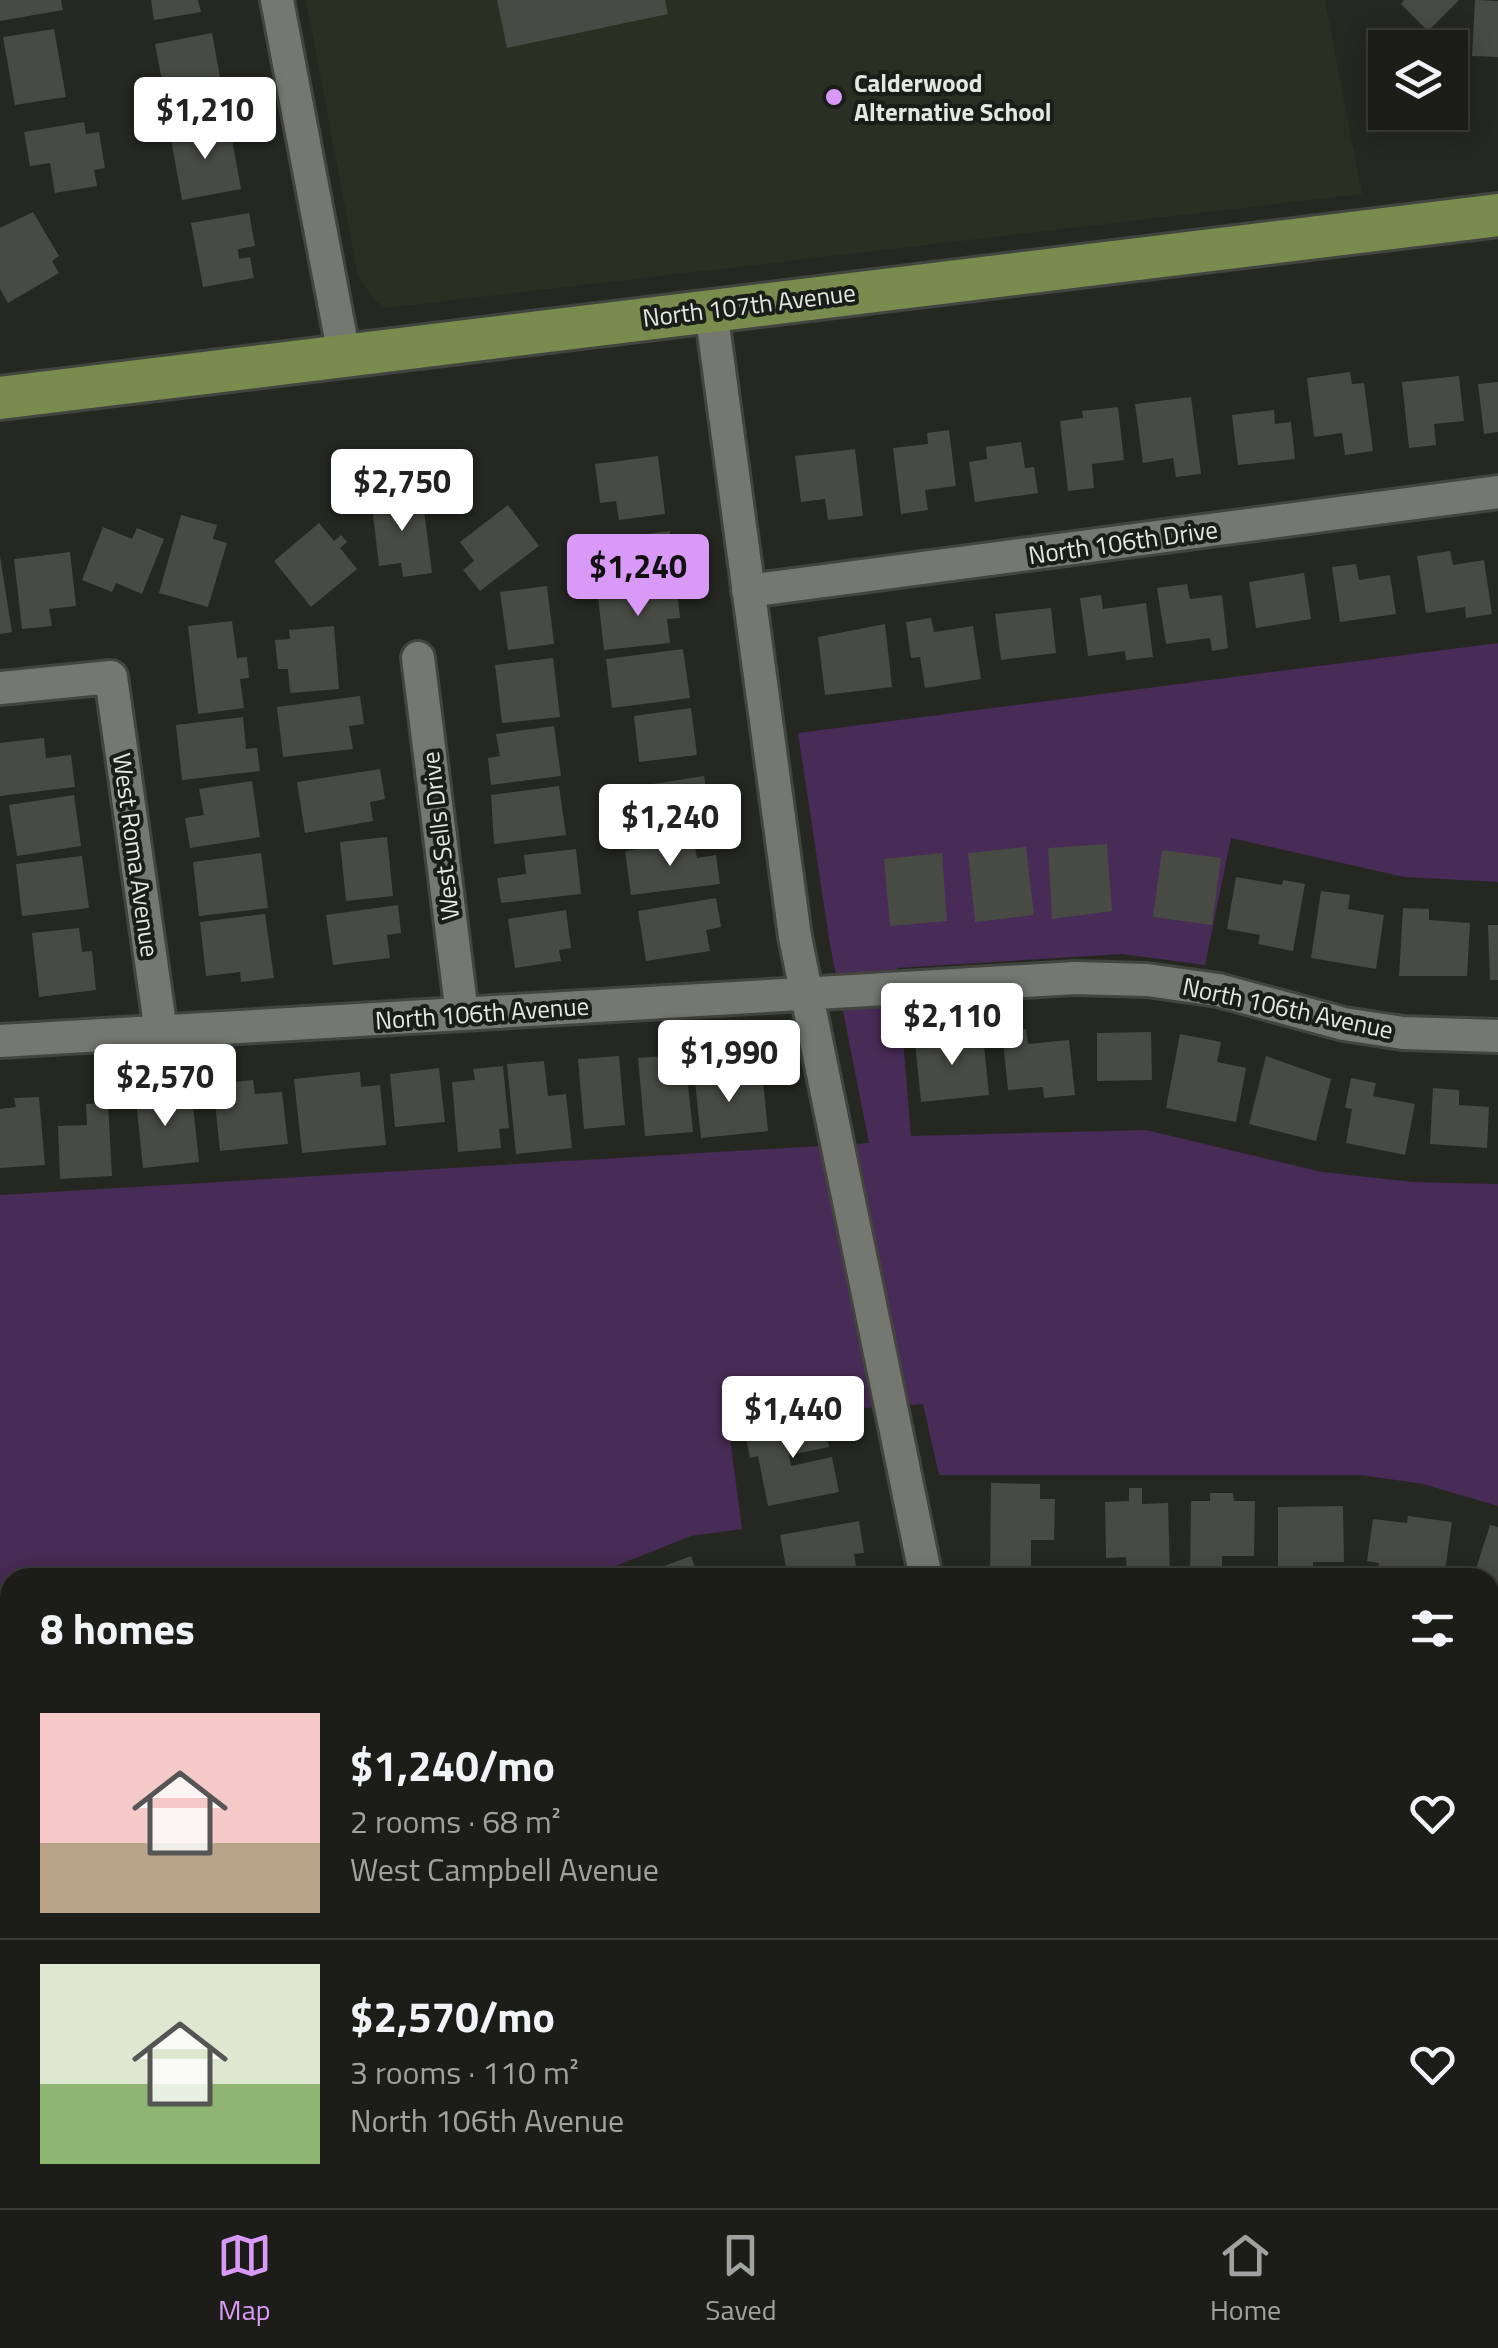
<!DOCTYPE html>
<html lang="en">
<head>
<meta charset="utf-8">
<style>
  :root { --surface:#1c1d19; --page:#292a26; --text:#f1f3f6; --muted:#a0a2a2; --line:#3a3b38; --accent:#d99af7 }
  body { margin:0; font-family:"Titillium Web",sans-serif; background:var(--page); color:var(--text); height:100vh; display:flex; flex-direction:column; font-size:38px; white-space:nowrap }
  * { box-sizing:border-box; margin:0 }
  p { font-size:32px; color:var(--muted) }
  .icon { flex:none; width:55px; height:55px; fill:none; stroke:currentColor; stroke-width:2; stroke-linecap:round; stroke-linejoin:round }
  .map { position:relative; flex:1; overflow:hidden }
  .details { position:absolute; left:0px; top:1568px; width:1500px; height:642px; display:flex; flex-direction:column; background:var(--surface); border-radius:30px 30px 0 0; box-shadow:0 5px 25px #0003,0 0 0 2px var(--line) }
  .details>* { flex:none }
  .buttons { position:absolute; left:1368px; top:30px; display:grid; gap:20px }
  .buttons a { display:grid; place-items:center; width:100px; height:100px; border-radius:0px; background:var(--surface); box-shadow:0 5px 25px #0003,0 0 0 2px var(--line); font-size:50px }
  .price { position:absolute; translate:-50% -85px; padding:0 22px; border-radius:10px; background:#fff; color:#222; font-size:32px; line-height:65px; filter:drop-shadow(0 2px 5px #0008) }
  .price::after { content:''; position:absolute; left:50%; top:60px; width:30px; height:22px; margin-left:-15px; background:inherit; clip-path:polygon(0 0,100% 0,50% 100%) }
  .price.selected { background:var(--accent); color:#111 }
  ul { padding:0; list-style:none }
  li { display:flex; align-items:center; gap:30px; height:250px; padding:0 40px }
  li+li { border-top:2px solid var(--line) }
  li span { display:grid; place-items:center; flex:none; width:280px; height:200px; border-radius:0px; color:#555 }
  li>.icon { margin-inline-start:auto }
  span .icon { width:120px; height:120px; fill:#fffc; stroke-width:1 }
  li b { font-size:42px }
  h2 { display:flex; justify-content:space-between; align-items:center; height:120px; padding:0 40px; font-size:42px }
  .tab-bar { display:flex; justify-content:space-around; align-items:center; height:140px; border-top:2px solid var(--line); background:var(--surface); font-size:28px; color:var(--muted) }
  .tab-bar a { display:grid; justify-items:center; gap:5px }
  .tab-bar .selected { color:var(--accent) }
  .map>svg:first-child { display:block }
</style>
</head>
<body>
<div class="map">
<svg width="1498" height="2208" viewBox="0 0 1498 2208">
  <rect width="100%" height="100%" fill="#252721"/>
  <!-- built -->
  <path fill="#2b2f23" d="M 306,0 L 1325,0 L 1362,194 L 387,308 L 376,302 L 358,277 Z"/>
  <!-- green -->
  <path fill="#482b56" d="M 1498,643 L 1498,882 L 1404,877 L 1231,838 L 1205,965 L 1122,954 L 897,968 L 911,1136 L 1146,1130 L 1322,1172 L 1413,1182 L 1498,1184 L 1498,1506 L 1423,1484 L 1361,1475 L 939,1475 L 923,1404 L 821,1411 L 729,1431 L 742,1529 L 691,1536 L 588,1577 L 10,1578 L 10,1807 L 0,1811 L 0,1195 L 869,1143 L 830,945 L 798,733 Z"/>
  <!-- building -->
  <path fill="#484a44" d="M 0,0 L 61,0 L 63,10 L 0,21 Z
    M 151,0 L 198,0 L 201,12 L 154,20 Z
    M 497,0 L 665,0 L 668,14 L 507,48 Z
    M 1404,0 L 1459,0 L 1428,31 L 1401,4 Z
    M 1475,0 L 1498,1 L 1498,57 L 1472,56 Z
    M 54,29 L 66,97 L 15,105 L 3,37 Z
    M 212,33 L 224,99 L 177,107 L 173,89 L 164,91 L 155,44 Z
    M 84,122 L 86,134 L 99,132 L 105,168 L 94,170 L 97,186 L 55,193 L 50,163 L 30,166 L 24,132 Z
    M 229,123 L 241,189 L 182,200 L 170,134 Z
    M 33,212 L 59,256 L 52,261 L 59,273 L 8,303 L 0,289 L 0,228 Z
    M 249,213 L 255,246 L 238,249 L 239,259 L 250,257 L 254,278 L 203,287 L 191,223 Z
    M 1350,372 L 1352,384 L 1364,383 L 1373,451 L 1345,455 L 1342,433 L 1314,437 L 1307,378 Z
    M 1459,376 L 1464,421 L 1434,424 L 1436,445 L 1409,448 L 1402,382 Z
    M 1498,382 L 1498,432 L 1484,434 L 1478,384 Z
    M 1191,397 L 1201,474 L 1176,477 L 1173,458 L 1143,463 L 1135,404 Z
    M 1118,407 L 1124,460 L 1092,464 L 1094,488 L 1068,491 L 1060,421 L 1083,418 L 1082,411 Z
    M 1274,410 L 1275,424 L 1291,422 L 1295,459 L 1238,465 L 1232,415 Z
    M 949,430 L 956,486 L 925,490 L 928,510 L 901,514 L 893,448 L 928,444 L 927,433 Z
    M 1021,442 L 1025,468 L 1034,467 L 1038,493 L 975,502 L 969,462 L 987,459 L 986,447 Z
    M 855,449 L 863,516 L 828,520 L 825,499 L 801,502 L 795,456 Z
    M 658,456 L 665,514 L 619,520 L 616,501 L 600,503 L 595,464 Z
    M 406,493 L 408,504 L 423,502 L 432,573 L 403,577 L 401,563 L 379,566 L 371,497 Z
    M 508,505 L 539,546 L 480,591 L 463,570 L 474,561 L 460,542 Z
    M 181,515 L 217,525 L 213,539 L 227,543 L 208,607 L 159,593 Z
    M 319,523 L 334,541 L 341,535 L 347,542 L 340,548 L 357,569 L 311,607 L 274,561 Z
    M 103,527 L 132,539 L 137,528 L 164,539 L 142,594 L 116,583 L 112,592 L 82,580 Z
    M 670,531 L 675,578 L 605,586 L 604,539 Z
    M 1450,551 L 1453,565 L 1484,560 L 1492,614 L 1466,618 L 1465,607 L 1426,613 L 1417,556 Z
    M 70,552 L 76,606 L 49,609 L 52,626 L 22,629 L 14,559 Z
    M 0,556 L 12,632 L 0,634 Z
    M 1356,564 L 1359,580 L 1390,575 L 1396,614 L 1340,622 L 1332,567 Z
    M 1304,573 L 1311,619 L 1256,628 L 1249,582 Z
    M 1187,584 L 1190,599 L 1222,595 L 1228,648 L 1212,651 L 1210,638 L 1166,644 L 1157,588 Z
    M 547,586 L 554,644 L 508,650 L 500,592 Z
    M 677,589 L 680,618 L 667,619 L 670,643 L 604,650 L 598,597 Z
    M 1101,595 L 1103,609 L 1146,603 L 1153,657 L 1126,660 L 1125,651 L 1088,656 L 1080,598 Z
    M 1051,608 L 1056,653 L 1001,660 L 995,614 Z
    M 931,618 L 934,632 L 973,626 L 981,679 L 925,688 L 920,657 L 911,658 L 906,622 Z
    M 232,621 L 237,658 L 247,657 L 249,678 L 240,679 L 244,708 L 198,714 L 188,626 Z
    M 885,624 L 892,687 L 825,695 L 818,637 Z
    M 334,626 L 339,689 L 290,693 L 288,669 L 278,669 L 275,640 L 290,639 L 289,630 Z
    M 683,649 L 690,698 L 612,708 L 606,659 Z
    M 553,658 L 560,717 L 502,723 L 495,665 Z
    M 360,696 L 364,724 L 349,726 L 353,749 L 283,757 L 277,707 Z
    M 691,708 L 697,755 L 639,762 L 634,716 Z
    M 243,717 L 246,749 L 257,748 L 260,771 L 182,780 L 176,725 Z
    M 554,726 L 561,776 L 491,785 L 488,758 L 500,756 L 496,734 Z
    M 44,738 L 46,758 L 71,755 L 75,787 L 0,796 L 0,743 Z
    M 380,769 L 385,799 L 370,802 L 373,821 L 305,833 L 297,782 Z
    M 704,776 L 709,803 L 692,805 L 695,824 L 621,836 L 614,790 Z
    M 252,781 L 260,837 L 190,848 L 185,818 L 204,815 L 199,789 Z
    M 559,786 L 566,835 L 494,844 L 491,795 Z
    M 74,795 L 81,846 L 17,856 L 9,805 Z
    M 387,837 L 393,896 L 346,901 L 340,842 Z
    M 694,842 L 697,858 L 716,855 L 720,884 L 631,895 L 625,851 Z
    M 1107,844 L 1112,911 L 1052,919 L 1048,848 Z
    M 1026,847 L 1034,915 L 975,922 L 968,853 Z
    M 576,849 L 581,894 L 501,903 L 497,878 L 526,874 L 524,855 Z
    M 1162,850 L 1221,858 L 1212,925 L 1153,917 Z
    M 261,853 L 268,908 L 199,916 L 193,862 Z
    M 942,853 L 947,921 L 890,926 L 884,859 Z
    M 82,856 L 89,908 L 22,916 L 16,864 Z
    M 1236,877 L 1282,885 L 1283,880 L 1305,884 L 1293,951 L 1258,944 L 1260,935 L 1227,929 Z
    M 1321,891 L 1350,895 L 1348,909 L 1384,915 L 1376,969 L 1311,958 Z
    M 716,898 L 721,927 L 706,930 L 710,951 L 646,961 L 638,911 Z
    M 398,905 L 401,933 L 387,935 L 390,958 L 333,965 L 326,915 Z
    M 1403,908 L 1429,909 L 1429,920 L 1470,923 L 1467,976 L 1399,976 Z
    M 566,910 L 571,948 L 559,950 L 561,961 L 515,968 L 508,919 Z
    M 265,914 L 274,978 L 241,982 L 240,972 L 206,976 L 200,922 Z
    M 1488,925 L 1498,925 L 1498,980 L 1490,980 Z
    M 79,928 L 82,952 L 92,951 L 96,990 L 39,997 L 32,933 Z
    M 1026,1029 L 1028,1044 L 1069,1040 L 1075,1095 L 1044,1098 L 1043,1087 L 1008,1090 L 1002,1031 Z
    M 1151,1032 L 1152,1080 L 1097,1081 L 1097,1033 Z
    M 1180,1034 L 1221,1042 L 1217,1062 L 1246,1068 L 1236,1122 L 1166,1108 Z
    M 983,1035 L 989,1095 L 921,1102 L 915,1042 Z
    M 678,1055 L 679,1067 L 686,1066 L 693,1132 L 645,1136 L 638,1058 Z
    M 619,1056 L 625,1125 L 584,1129 L 578,1059 Z
    M 1266,1056 L 1331,1079 L 1316,1141 L 1249,1124 Z
    M 544,1061 L 548,1096 L 566,1094 L 572,1148 L 516,1154 L 507,1064 Z
    M 503,1066 L 509,1128 L 499,1129 L 501,1148 L 458,1152 L 452,1082 L 475,1080 L 473,1069 Z
    M 439,1068 L 445,1122 L 395,1127 L 390,1074 Z
    M 733,1069 L 734,1083 L 763,1080 L 768,1131 L 701,1138 L 694,1073 Z
    M 360,1072 L 361,1087 L 380,1085 L 386,1145 L 302,1153 L 294,1079 Z
    M 1351,1078 L 1376,1083 L 1373,1096 L 1415,1104 L 1405,1155 L 1346,1143 L 1352,1109 L 1345,1108 Z
    M 253,1080 L 255,1094 L 282,1092 L 288,1144 L 220,1151 L 213,1084 Z
    M 170,1086 L 172,1108 L 193,1106 L 199,1162 L 143,1168 L 135,1090 Z
    M 1433,1088 L 1459,1090 L 1459,1105 L 1489,1107 L 1487,1148 L 1430,1144 Z
    M 39,1097 L 45,1165 L 0,1168 L 0,1109 L 16,1107 L 14,1098 Z
    M 108,1103 L 112,1176 L 60,1179 L 58,1126 L 87,1125 L 86,1104 Z
    M 823,1417 L 829,1447 L 789,1455 L 791,1466 L 832,1457 L 839,1492 L 768,1506 L 758,1456 L 750,1458 L 745,1433 Z
    M 991,1483 L 1040,1484 L 1040,1499 L 1055,1499 L 1054,1540 L 1031,1540 L 1031,1574 L 990,1574 Z
    M 1129,1488 L 1142,1488 L 1142,1504 L 1168,1503 L 1170,1575 L 1127,1577 L 1126,1557 L 1106,1558 L 1105,1502 L 1129,1501 Z
    M 1210,1493 L 1233,1493 L 1234,1501 L 1255,1501 L 1254,1556 L 1222,1556 L 1222,1578 L 1190,1578 L 1191,1501 L 1210,1501 Z
    M 1343,1506 L 1344,1562 L 1313,1562 L 1313,1578 L 1278,1578 L 1278,1507 Z
    M 1408,1516 L 1452,1522 L 1444,1578 L 1377,1578 L 1379,1563 L 1367,1561 L 1373,1519 L 1407,1523 Z
    M 859,1521 L 864,1553 L 854,1554 L 858,1578 L 788,1578 L 780,1535 Z
    M 1490,1525 L 1498,1527 L 1498,1611 L 1490,1609 L 1490,1578 L 1473,1578 Z
    M 691,1556 L 699,1578 L 635,1578 L 635,1577 Z
    M 1498,1757 L 1498,1802 L 1490,1800 Z
    M 1490,1845 L 1498,1846 L 1498,1908 L 1490,1907 Z
    M 0,1854 L 10,1877 L 10,1919 L 0,1924 Z
    M 1498,2179 L 1498,2208 L 1441,2208 L 1440,2200 L 1490,2200 L 1490,2180 Z
    M 165,2200 L 190,2200 L 192,2208 L 142,2208 Z
    M 265,2200 L 323,2200 L 325,2208 L 267,2208 Z
    M 439,2200 L 506,2200 L 507,2208 L 441,2208 Z
    M 605,2200 L 642,2200 L 644,2208 L 579,2208 Z
    M 774,2200 L 831,2200 L 833,2208 L 776,2208 Z
    M 921,2200 L 984,2200 L 986,2208 L 922,2208 Z
    M 1129,2200 L 1179,2200 L 1180,2208 L 1131,2208 Z
    M 1265,2200 L 1334,2200 L 1335,2208 L 1266,2208 Z"/>
  <g fill="none" stroke-linecap="round" stroke-linejoin="round">
    <!-- minor casing -->
    <g stroke="#42443f" stroke-width="38">
      <path id="minor" d="M 277,0 L 344,355
        M 711,310 L 795,937 L 926,1578
        M 748,591 L 1498,492
        M 418,658 L 462,1014
        M 0,688 L 111,677 L 161,1032
        M 0,1041 L 1075,978 L 1147,980 L 1218,990 L 1344,1024 L 1403,1033 L 1498,1036
        M 1490,1662 L 1498,1664
        M 0,1977 L 10,1973
        M 1490,1985 L 1498,1987
        M 0,2023 L 10,2047
        M 58,2200 L 61,2208
        M 384,2200 L 385,2208
        M 704,2200 L 706,2208
        M 1058,2200 L 1060,2208
        M 1386,2200 L 1387,2208"/>
    </g>
    <!-- major casing -->
    <g stroke="#42443f" stroke-width="48">
      <path id="major" d="M 0,398 L 1498,215"/>
    </g>
    <!-- minor -->
    <use href="#minor" stroke="#757871" stroke-width="32"/>
    <!-- major -->
    <use href="#major" stroke="#7a8c4d" stroke-width="42"/>
  </g>
  <!-- markers -->
  <circle fill="#d99af7" stroke="#1b1d18" stroke-width="4" cx="834" cy="97" r="10"/>
  <g text-anchor="middle" dominant-baseline="central" stroke-width="8" stroke-linejoin="round" paint-order="stroke">
    <!-- poi labels -->
    <g font-size="25" font-weight="bold" fill="#e5e7e3" stroke="#1b1d18" text-anchor="start">
      <text x="854" y="83">Calderwood<tspan x="854" dy="29">Alternative School</tspan></text>
    </g>
    <!-- street labels -->
    <g font-size="25" fill="#e5e7e3" stroke="#1b1d18">
      <text transform="translate(749 305) rotate(-7)">North 107th Avenue</text>
      <text transform="translate(1123 542) rotate(-8)">North 106th Drive</text>
      <text transform="translate(440 836) rotate(-97)">West Sells Drive</text>
      <text transform="translate(136 855) rotate(82)">West Roma Avenue</text>
      <text transform="translate(1288 1008) rotate(12)">North 106th Avenue</text>
      <text transform="translate(482 1013) rotate(-4)">North 106th Avenue</text>
    </g>
  </g>
</svg>
<div class="buttons">
<a><svg class="icon" aria-label="layers" viewBox="0 0 24 24"><path d="M12 4l9 5-9 5-9-5zM3 14l9 5 9-5"/></svg></a>
</div>
<b class="price" style="left:205px;top:162px">$1,210</b>
<b class="price" style="left:402px;top:534px">$2,750</b>
<b class="price selected" style="left:638px;top:619px">$1,240</b>
<b class="price" style="left:670px;top:869px">$1,240</b>
<b class="price" style="left:952px;top:1068px">$2,110</b>
<b class="price" style="left:729px;top:1105px">$1,990</b>
<b class="price" style="left:165px;top:1129px">$2,570</b>
<b class="price" style="left:793px;top:1461px">$1,440</b>
<section class="details">
<h2>8 homes<svg class="icon" aria-label="filters" viewBox="0 0 24 24"><path d="M4 7h16M4 17h16"/><circle cx="9" cy="7" r="2"/><circle cx="15" cy="17" r="2"/></svg></h2>
<ul>
<li><span style="background:linear-gradient(#f6c9c9 65%,#b9a48a 0)"><svg class="icon" aria-label="home" viewBox="0 0 24 24"><path d="M3 11l9-7 9 7M6 9v11h12V9"/></svg></span><div><b>$1,240/mo</b><p>2 rooms · 68 m²</p><p>West Campbell Avenue</p></div><svg class="icon" aria-label="heart" viewBox="0 0 24 24"><path d="M12 20l-8-8c-3-5 5-10 8-4 3-6 11-1 8 4z"/></svg></li>
<li><span style="background:linear-gradient(#dfe7d0 60%,#8fb573 0)"><svg class="icon" aria-label="home" viewBox="0 0 24 24"><path d="M3 11l9-7 9 7M6 9v11h12V9"/></svg></span><div><b>$2,570/mo</b><p>3 rooms · 110 m²</p><p>North 106th Avenue</p></div><svg class="icon" aria-label="heart" viewBox="0 0 24 24"><path d="M12 20l-8-8c-3-5 5-10 8-4 3-6 11-1 8 4z"/></svg></li>
</ul>
</section>
</div>
<nav class="tab-bar">
<a class="selected"><svg class="icon" aria-label="map" viewBox="0 0 24 24"><path d="M3 6l6-2 6 2 6-2v14l-6 2-6-2-6 2zM9 4v14M15 6v14"/></svg>Map</a>
<a><svg class="icon" aria-label="saved" viewBox="0 0 24 24"><path d="M7 4h10v16l-5-4-5 4z"/></svg>Saved</a>
<a><svg class="icon" aria-label="home" viewBox="0 0 24 24"><path d="M3 11l9-7 9 7M6 9v11h12V9"/></svg>Home</a>
</nav>
</body>
</html>
